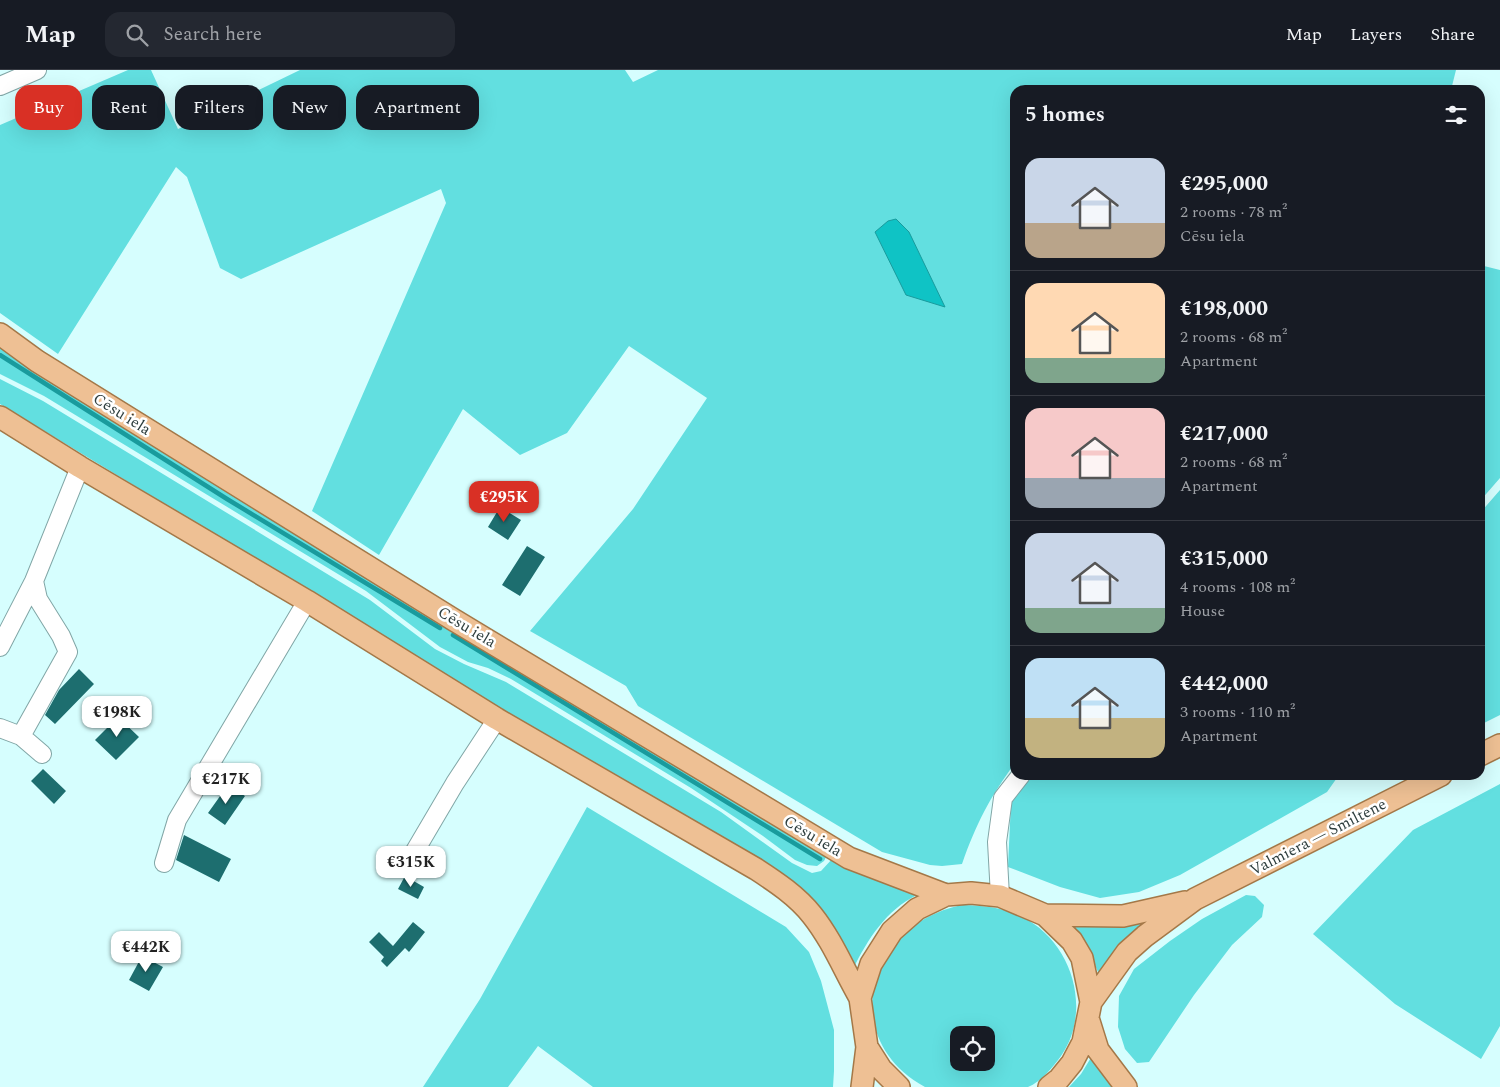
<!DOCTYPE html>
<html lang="en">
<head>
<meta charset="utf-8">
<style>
  :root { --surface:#171b24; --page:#242831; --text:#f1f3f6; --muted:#9ea1a6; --line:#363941; --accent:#d93025 }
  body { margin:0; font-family:Spectral,serif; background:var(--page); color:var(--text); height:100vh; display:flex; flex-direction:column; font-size:19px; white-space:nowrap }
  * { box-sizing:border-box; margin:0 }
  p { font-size:16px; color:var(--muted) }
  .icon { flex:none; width:28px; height:28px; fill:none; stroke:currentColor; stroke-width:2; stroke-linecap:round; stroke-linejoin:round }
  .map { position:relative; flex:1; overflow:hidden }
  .sheet { position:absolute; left:1010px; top:15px; width:475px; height:695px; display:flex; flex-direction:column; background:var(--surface); border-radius:15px; box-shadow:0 5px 20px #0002 }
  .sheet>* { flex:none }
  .top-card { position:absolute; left:15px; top:15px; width:475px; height:45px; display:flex; gap:10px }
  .buttons { position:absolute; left:950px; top:956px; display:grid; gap:10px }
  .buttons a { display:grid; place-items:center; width:45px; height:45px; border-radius:10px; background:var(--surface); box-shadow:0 5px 20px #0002; font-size:25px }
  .price { position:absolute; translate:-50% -42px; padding:0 11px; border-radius:10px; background:#fff; color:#222; font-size:16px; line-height:32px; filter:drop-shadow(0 1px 2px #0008) }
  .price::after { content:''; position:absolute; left:50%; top:30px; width:15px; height:11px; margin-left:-8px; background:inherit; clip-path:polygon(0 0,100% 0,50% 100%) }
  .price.active { background:var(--accent); color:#fff }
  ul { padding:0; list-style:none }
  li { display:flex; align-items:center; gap:15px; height:125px; padding:0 15px }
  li+li { border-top:1px solid var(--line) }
  li span { display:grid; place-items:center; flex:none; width:140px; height:100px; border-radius:15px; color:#555 }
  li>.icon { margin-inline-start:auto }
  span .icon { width:60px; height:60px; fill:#fffc; stroke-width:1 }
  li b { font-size:21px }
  h2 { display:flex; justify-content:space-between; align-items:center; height:60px; padding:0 15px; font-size:21px }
  .tag { padding:0 18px; border-radius:15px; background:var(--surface); box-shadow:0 5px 20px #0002; font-size:18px; line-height:45px }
  .tag.active { background:var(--accent); color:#fff }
  header { display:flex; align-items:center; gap:30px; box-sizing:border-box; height:70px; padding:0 25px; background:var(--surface); border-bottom:1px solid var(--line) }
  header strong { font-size:24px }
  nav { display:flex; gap:28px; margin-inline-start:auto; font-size:18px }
  .search { width:350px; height:45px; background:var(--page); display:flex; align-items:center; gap:12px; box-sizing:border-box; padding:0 18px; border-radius:15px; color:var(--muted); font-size:19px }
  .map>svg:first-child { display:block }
</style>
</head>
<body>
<header>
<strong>Map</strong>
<div class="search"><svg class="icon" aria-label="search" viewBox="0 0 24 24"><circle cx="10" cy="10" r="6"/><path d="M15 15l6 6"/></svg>Search here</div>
<nav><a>Map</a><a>Layers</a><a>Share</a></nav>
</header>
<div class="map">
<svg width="1500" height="1017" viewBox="0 0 1500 1017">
  <rect width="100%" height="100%" fill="#d6fefe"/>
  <!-- green -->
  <path fill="#62dfe0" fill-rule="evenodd" d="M 128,0 L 151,0 L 178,59 L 300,0 L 625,0 L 633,12 L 658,0 L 1456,0 L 1451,20 L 1015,20 L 1015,693 C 990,727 976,754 962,794 L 942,796 L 930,795 L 882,782 L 638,636 L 626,616 L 530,561 L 633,439 L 707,328 L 629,276 L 567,363 L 520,385 L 463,339 L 379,485 L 312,441 L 446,133 L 441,119 L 241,209 L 220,198 L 187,107 L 176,97 L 58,284 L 0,243 L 0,55 Z
    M 1480,195 L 1500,200 L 1500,408 L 1480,431 Z
    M 0,276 L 827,785 L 824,791 L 817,796 L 807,795 L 795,790 L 763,766 L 691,718 L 511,609 L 488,598 L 468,592 L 440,577 L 366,521 L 44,326 L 0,304 Z
    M 0,309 L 43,331 L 370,530 L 435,579 L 464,594 L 506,612 L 721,742 L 792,793 L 812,803 L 821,801 L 833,788 L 876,810 L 917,825 C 886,840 868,869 853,899 L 843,876 L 826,846 L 798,819 L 0,334 Z
    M 1500,420 L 1500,645 L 1480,655 L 1480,443 Z
    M 1031,705 L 1339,705 L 1327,722 L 1180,805 L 1139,822 L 1100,828 L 1060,817 L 1008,797 L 1011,732 Z
    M 1500,714 L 1500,956 L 1481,989 L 1395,934 L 1313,864 L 1413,760 Z
    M 587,737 L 786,857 L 809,882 L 821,911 L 834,960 L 834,1001 L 833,1017 L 593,1017 L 538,976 L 508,1017 L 423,1017 L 480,929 Z
    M 1246,825 L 1255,826 L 1264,835 L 1262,847 L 1232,875 L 1194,925 L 1149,992 L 1137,993 L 1125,979 L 1118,957 L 1119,926 L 1134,899 L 1170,871 L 1202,849 Z
    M 963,835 C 985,836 1002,837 1022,847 C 1072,871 1093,940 1061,986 C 1053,997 1041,1012 1028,1017 C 1020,1017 1009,1017 1001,1017 C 976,1017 950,1017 925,1017 C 835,968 869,852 963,835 ZM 959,965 L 986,965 L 986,992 L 959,992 Z
    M 1148,851 L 1103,902 L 1098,902 L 1088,879 L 1072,856 Z
    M 1092,986 L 1116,1017 L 1069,1017 L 1081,1004 Z"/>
  <!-- water -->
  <path fill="#0fc3c5" stroke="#199b9d" d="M 896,149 L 909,162 L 945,237 L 906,225 L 875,162 L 888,151 Z"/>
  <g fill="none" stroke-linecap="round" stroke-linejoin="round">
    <!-- stream -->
    <path stroke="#199b9d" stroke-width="4.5" d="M 0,285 L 227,429 L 440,558
      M 453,565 L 820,789"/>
  </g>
  <!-- building -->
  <path fill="#1d6e6f" d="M 500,437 L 521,450 L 508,470 L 488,457 Z
    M 527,476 L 545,487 L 520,526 L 502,515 Z
    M 79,599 L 94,614 L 55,654 L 45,645 L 59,620 Z
    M 118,647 L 139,667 L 116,690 L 95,670 Z
    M 43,699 L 66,721 L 54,734 L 31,711 Z
    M 228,715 L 245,726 L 225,755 L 208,743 Z
    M 184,765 L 231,789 L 219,812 L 176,790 Z
    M 405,806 L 424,817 L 418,829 L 398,819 Z
    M 413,852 L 425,862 L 409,882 L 405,878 L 387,897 L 381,891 L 384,887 L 369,872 L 379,862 L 393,876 Z
    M 142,886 L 163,897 L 149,921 L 129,910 Z"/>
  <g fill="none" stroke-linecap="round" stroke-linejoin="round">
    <!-- minor casing -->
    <g stroke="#81a6a6" stroke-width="20">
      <path id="minor" d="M 0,16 L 37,0
        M 34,511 L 38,529 L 61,566 L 68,582 L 21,666 L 42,684
        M 0,577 L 34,511 L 80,397
        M 0,658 L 21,666
        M 412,786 L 455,713 L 497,649
        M 164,793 L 177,750 L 307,531
        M 1000,826 L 997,772 L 1003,728 L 1021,705"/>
    </g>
    <!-- major casing -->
    <g stroke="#a47848" stroke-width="24">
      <path id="major" d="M 0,264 L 37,291 L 454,550 L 849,788 L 946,825
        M 0,347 L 80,397 L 307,531 L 497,649 L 756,799 C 776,812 797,826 812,845 C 832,870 844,900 860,928
        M 1480,685 L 1500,675
        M 1045,845 L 1123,846 L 1185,832
        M 1091,932 L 1127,882 L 1145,866 L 1195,829 L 1441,705
        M 1088,948 L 1098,980 L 1126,1017
        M 862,1017 L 867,977
        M 899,1017 L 881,999 L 867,977 L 860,928 L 871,894 L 892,861 L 917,839 L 946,825 L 971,823 L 1000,826 L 1045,845 L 1072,871 L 1082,888 L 1091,932 L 1083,972 L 1072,993 L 1059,1009 L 1049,1017"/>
    </g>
    <!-- minor -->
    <use href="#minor" stroke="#fff" stroke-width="18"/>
    <!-- major -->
    <use href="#major" stroke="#eec094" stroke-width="21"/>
  </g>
  <g text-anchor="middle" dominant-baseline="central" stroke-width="5" stroke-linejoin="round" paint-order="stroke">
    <!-- street labels -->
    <g font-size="16" fill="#2f3f3f" stroke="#fff">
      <text transform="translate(122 344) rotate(32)">Cēsu iela</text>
      <text transform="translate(467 557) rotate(31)">Cēsu iela</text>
      <text transform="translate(813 766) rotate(31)">Cēsu iela</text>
      <text transform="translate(1318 767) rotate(-27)">Valmiera — Smiltene</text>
    </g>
  </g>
</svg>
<div class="buttons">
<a><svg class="icon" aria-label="locate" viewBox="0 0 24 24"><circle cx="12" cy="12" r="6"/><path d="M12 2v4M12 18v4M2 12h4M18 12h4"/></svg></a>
</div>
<b class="price active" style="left:504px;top:453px">€295K</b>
<b class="price" style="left:117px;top:668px">€198K</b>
<b class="price" style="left:226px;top:735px">€217K</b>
<b class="price" style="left:411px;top:818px">€315K</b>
<b class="price" style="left:146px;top:903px">€442K</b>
<div class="top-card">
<a class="tag active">Buy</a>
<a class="tag">Rent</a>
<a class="tag">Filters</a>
<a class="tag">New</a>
<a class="tag">Apartment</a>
</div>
<section class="sheet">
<h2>5 homes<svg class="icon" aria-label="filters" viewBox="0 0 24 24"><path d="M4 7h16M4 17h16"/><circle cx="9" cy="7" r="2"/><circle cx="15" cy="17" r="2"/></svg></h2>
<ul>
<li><span style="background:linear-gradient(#c9d6e8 65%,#b9a48a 0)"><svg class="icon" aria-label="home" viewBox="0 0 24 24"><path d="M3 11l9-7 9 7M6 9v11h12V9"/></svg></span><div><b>€295,000</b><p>2 rooms · 78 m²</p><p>Cēsu iela</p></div></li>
<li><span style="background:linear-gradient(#ffd9b3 75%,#7fa58c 0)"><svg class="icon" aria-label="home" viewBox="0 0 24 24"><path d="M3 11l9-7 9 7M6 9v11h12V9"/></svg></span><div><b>€198,000</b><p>2 rooms · 68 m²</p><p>Apartment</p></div></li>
<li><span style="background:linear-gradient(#f6c9c9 70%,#9aa5b1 0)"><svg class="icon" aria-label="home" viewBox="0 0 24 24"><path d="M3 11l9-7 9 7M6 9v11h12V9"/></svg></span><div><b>€217,000</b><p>2 rooms · 68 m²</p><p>Apartment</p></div></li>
<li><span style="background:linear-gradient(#c9d6e8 75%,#7fa58c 0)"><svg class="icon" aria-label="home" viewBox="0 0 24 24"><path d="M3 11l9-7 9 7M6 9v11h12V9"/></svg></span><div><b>€315,000</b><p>4 rooms · 108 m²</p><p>House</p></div></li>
<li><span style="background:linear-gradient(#bfe0f5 60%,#c2b280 0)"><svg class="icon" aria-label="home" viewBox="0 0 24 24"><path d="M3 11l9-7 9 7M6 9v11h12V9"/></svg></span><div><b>€442,000</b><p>3 rooms · 110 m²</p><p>Apartment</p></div></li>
</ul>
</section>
</div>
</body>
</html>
